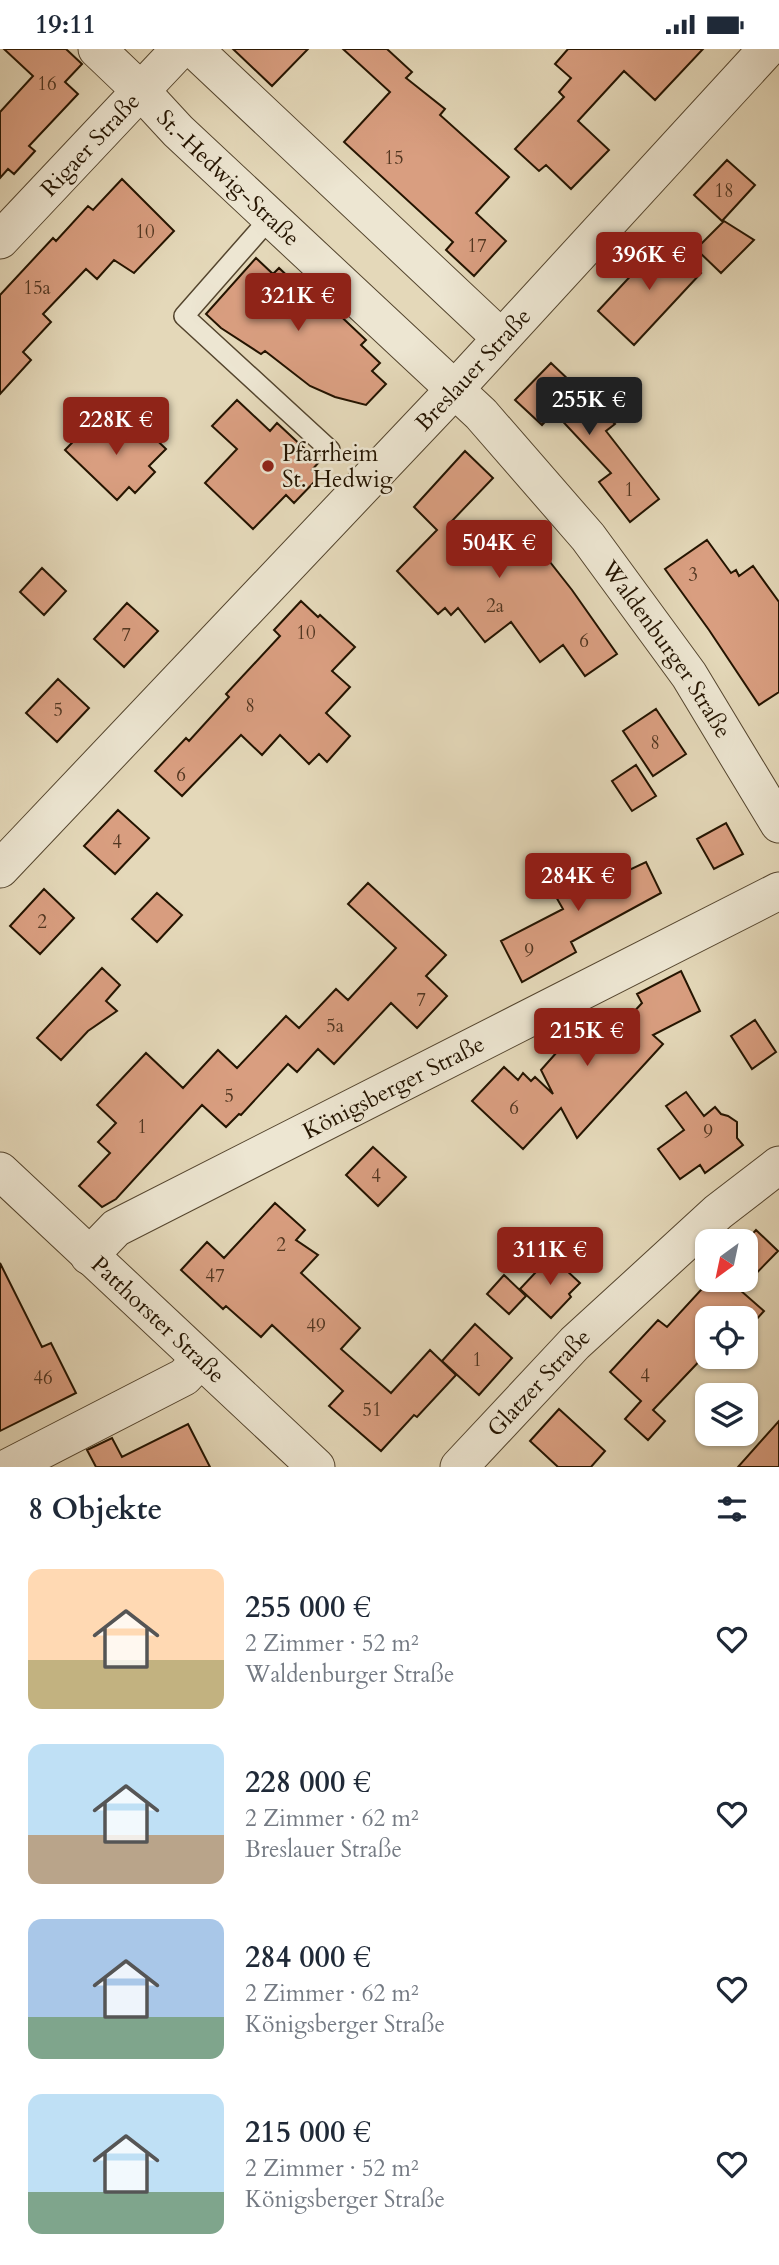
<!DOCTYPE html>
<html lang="de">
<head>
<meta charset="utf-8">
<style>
  :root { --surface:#fff; --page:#f6f6f7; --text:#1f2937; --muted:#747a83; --accent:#8f2418 }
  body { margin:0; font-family:Cardo,serif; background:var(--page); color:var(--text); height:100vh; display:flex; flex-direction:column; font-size:26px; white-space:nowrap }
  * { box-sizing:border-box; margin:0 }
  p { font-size:23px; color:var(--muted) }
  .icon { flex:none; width:38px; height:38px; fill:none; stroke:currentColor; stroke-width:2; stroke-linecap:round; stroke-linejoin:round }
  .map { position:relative; height:1418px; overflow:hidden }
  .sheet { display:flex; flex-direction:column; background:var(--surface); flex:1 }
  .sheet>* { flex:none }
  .needle { width:46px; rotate:213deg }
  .fabs { position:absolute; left:695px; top:1180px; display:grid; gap:14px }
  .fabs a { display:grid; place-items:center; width:63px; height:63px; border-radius:14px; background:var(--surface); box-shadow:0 2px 5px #0004; font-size:35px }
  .price { position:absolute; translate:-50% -60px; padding:0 16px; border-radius:7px; background:var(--accent); color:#fff; font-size:23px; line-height:46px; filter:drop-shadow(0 2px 4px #0008) }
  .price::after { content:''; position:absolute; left:50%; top:42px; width:21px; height:16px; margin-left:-10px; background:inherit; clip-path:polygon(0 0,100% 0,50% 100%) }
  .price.current { background:#222; color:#fff }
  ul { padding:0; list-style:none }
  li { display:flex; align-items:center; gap:21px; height:175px; padding:0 28px }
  li span { display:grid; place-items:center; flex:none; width:196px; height:140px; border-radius:14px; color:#555 }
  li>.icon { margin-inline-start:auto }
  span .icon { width:84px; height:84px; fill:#fffc; stroke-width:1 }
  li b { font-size:30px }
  h2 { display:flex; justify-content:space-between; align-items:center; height:84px; padding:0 28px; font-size:30px }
  .status { display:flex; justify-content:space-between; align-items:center; height:49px; padding:0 35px; background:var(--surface); direction:ltr }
  .status svg { height:19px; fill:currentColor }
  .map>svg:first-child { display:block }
</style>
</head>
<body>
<div class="status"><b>19:11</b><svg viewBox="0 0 49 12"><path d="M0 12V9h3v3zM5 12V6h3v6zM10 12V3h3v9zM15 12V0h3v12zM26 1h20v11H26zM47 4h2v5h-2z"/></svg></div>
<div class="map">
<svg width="779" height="1418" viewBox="0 0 779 1418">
  <rect width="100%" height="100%" fill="#e4d8b9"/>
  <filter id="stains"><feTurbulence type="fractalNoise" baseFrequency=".00286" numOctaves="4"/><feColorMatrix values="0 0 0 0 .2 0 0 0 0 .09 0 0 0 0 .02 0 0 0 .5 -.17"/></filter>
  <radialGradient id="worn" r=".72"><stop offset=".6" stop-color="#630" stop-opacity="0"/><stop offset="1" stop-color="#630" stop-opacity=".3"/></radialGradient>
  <!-- building -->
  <path fill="#d99e80" stroke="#241400" stroke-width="2" d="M 4,0 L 66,0 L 82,15 L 65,33 L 78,45 L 29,97 L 35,102 L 14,125 L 8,120 L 0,129 L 0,63 L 33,27 Z
    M 233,0 L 308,0 L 272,37 Z
    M 343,0 L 387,0 L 412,23 L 406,29 L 445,60 L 440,66 L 509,128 L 476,164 L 506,192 L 474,227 L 446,201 L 453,193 L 344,93 L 390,43 Z
    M 568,0 L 703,0 L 655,51 L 624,22 L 578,72 L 609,101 L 571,140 L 546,116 L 539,122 L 515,100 L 564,48 L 559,43 L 571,29 L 555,15 Z
    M 727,111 L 755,136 L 722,172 L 694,146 Z
    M 122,130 L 174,182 L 134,224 L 114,211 L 97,230 L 86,220 L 43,265 L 51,273 L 23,303 L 31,311 L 0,345 L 0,246 L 53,189 L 56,192 L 88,157 L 93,161 Z
    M 724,172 L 754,191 L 721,224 L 696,200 Z
    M 664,191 L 701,224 L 634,296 L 598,262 Z
    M 256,209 L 273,225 L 279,219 L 297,236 L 302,232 L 318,246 L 323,247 L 330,252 L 331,258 L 366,291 L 361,296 L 380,314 L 372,322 L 386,335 L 366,356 L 335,348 L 310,337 L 265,302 L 261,305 L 221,279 L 206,265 Z
    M 551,314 L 615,375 L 606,382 L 659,450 L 630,473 L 599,433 L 611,424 L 554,363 L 542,376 L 515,351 Z
    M 237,351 L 270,382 L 277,374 L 319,413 L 312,421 L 319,428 L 294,454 L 286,446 L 253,480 L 205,434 L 237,400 L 212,377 Z
    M 97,368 L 123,392 L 139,374 L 166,400 L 149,417 L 155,423 L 135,444 L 129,438 L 117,451 L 65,401 Z
    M 465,402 L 493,429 L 450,474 L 478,505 L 496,516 L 531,489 L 572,541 L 617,605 L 585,627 L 563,596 L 540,613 L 511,573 L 485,593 L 458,559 L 451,566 L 445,559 L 438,565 L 397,522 L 437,481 L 414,458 Z
    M 707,491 L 731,524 L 736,521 L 739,527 L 753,517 L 779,553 L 779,643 L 759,656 L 709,581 L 665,520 Z
    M 42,519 L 66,542 L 44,566 L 20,543 Z
    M 301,552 L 318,568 L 320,566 L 355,598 L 332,622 L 350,638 L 326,664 L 350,687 L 327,713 L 319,705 L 309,715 L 280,686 L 262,706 L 241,686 L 182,747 L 155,722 L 186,689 L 189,692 L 229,648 L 226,645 L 280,587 L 274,581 Z
    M 127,554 L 158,582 L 124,618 L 94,590 Z
    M 58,630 L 89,659 L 57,693 L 26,664 Z
    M 656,660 L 686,705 L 653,727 L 623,682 Z
    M 636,716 L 656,747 L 632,762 L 612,732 Z
    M 118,761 L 149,789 L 115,825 L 84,797 Z
    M 726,774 L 743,805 L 714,820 L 697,790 Z
    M 572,807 L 587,831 L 620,814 L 625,823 L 646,813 L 661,844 L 571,893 L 576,903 L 522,933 L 501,892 L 563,860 L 543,825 Z
    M 368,834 L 446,906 L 426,927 L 447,947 L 417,979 L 391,954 L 334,1015 L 318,1000 L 297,1023 L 288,1015 L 241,1066 L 239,1065 L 226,1078 L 202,1056 L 116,1150 L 102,1158 L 79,1137 L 110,1104 L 98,1093 L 116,1074 L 97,1056 L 146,1004 L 183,1039 L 218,1001 L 237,1019 L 286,967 L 299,979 L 336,940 L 348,951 L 396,899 L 348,855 Z
    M 44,840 L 74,869 L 40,905 L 10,877 Z
    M 157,844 L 182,866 L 157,893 L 132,870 Z
    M 102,919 L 120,936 L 106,952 L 117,962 L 88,982 L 61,1011 L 37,989 Z
    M 681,922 L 700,962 L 653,986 L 663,995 L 577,1089 L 561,1059 L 523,1100 L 472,1052 L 504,1018 L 518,1031 L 523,1024 L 531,1032 L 535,1028 L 553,1045 L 541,1021 L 581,976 L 603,996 L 642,954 L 637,945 Z
    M 755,971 L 776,1003 L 752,1020 L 731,987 Z
    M 686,1043 L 704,1067 L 715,1058 L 721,1065 L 728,1067 L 737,1073 L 737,1089 L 743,1096 L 705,1124 L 700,1116 L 680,1130 L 658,1100 L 684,1081 L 666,1057 Z
    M 373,1098 L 406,1128 L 378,1157 L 346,1126 Z
    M 275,1154 L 305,1181 L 296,1191 L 318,1206 L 301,1224 L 360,1279 L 341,1300 L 391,1344 L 430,1301 L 456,1326 L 417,1368 L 414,1366 L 381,1402 L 329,1357 L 343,1342 L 272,1276 L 261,1288 L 226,1257 L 223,1260 L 181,1221 L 207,1193 L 224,1209 Z
    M 756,1181 L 778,1202 L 740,1241 L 764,1262 L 746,1282 L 746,1269 L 707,1269 L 707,1304 L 653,1361 L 665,1372 L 648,1391 L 625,1370 L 641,1352 L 610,1323 L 658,1271 L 667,1278 L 711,1230 L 746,1230 L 746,1192 Z
    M 551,1207 L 580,1234 L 569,1245 L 571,1248 L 551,1269 L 520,1240 Z
    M 0,1214 L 42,1298 L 51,1294 L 76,1344 L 0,1382 Z
    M 504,1226 L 526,1247 L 509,1265 L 487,1245 Z
    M 475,1275 L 512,1309 L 479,1346 L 442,1312 Z
    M 559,1360 L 605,1402 L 591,1418 L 558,1418 L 530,1392 Z
    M 779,1372 L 779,1418 L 738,1418 Z
    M 188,1375 L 210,1418 L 96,1418 L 87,1401 L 112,1389 L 122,1408 Z"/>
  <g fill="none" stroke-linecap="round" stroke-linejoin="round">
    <!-- service casing -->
    <g stroke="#54452e" stroke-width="22">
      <path id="service" d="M 271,168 L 184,267 L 330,401"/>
    </g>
    <!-- minor casing -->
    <g stroke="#54452e" stroke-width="39">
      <g id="minor">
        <path id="s1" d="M 97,0 L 141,42 L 178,82 L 481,365 L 588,488 L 689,626 L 779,775"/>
        <path d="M 194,0 L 501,289"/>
        <path id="s2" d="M 0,191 L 180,0"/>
        <path id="s3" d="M 0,820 L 455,340 L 767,0"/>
        <path id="s4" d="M 0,1122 L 316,1418"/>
        <path id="s5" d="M 89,1207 L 116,1179 L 779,842"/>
        <path d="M 9,1418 L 184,1328 L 200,1311"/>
        <path id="s6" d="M 459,1418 L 575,1294 L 718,1163 L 779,1116"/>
      </g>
    </g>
    <!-- service -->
    <use href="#service" stroke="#ede6d2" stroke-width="19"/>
    <!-- minor -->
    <use href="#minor" stroke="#ede6d2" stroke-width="37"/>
  </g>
  <!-- markers -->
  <circle fill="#8f2418" stroke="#ede6d2" stroke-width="2.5" cx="268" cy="417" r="7"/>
  <g text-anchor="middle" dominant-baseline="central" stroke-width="5" stroke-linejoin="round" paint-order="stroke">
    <!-- number labels -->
    <g font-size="19" fill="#513620">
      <text x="47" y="35">16</text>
      <text x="394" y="109">15</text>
      <text x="724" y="142">18</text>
      <text x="145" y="183">10</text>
      <text x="477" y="197">17</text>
      <text x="37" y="239">15a</text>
      <text x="629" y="441">1</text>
      <text x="693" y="526">3</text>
      <text x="495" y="557">2a</text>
      <text x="306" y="584">10</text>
      <text x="126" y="586">7</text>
      <text x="584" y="592">6</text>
      <text x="250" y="657">8</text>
      <text x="58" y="661">5</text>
      <text x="655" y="694">8</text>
      <text x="181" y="726">6</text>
      <text x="117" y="793">4</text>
      <text x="42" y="873">2</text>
      <text x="529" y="902">9</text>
      <text x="421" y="951">7</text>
      <text x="335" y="977">5a</text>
      <text x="229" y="1047">5</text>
      <text x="514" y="1059">6</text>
      <text x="142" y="1078">1</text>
      <text x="708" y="1083">9</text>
      <text x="376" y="1127">4</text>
      <text x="281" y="1196">2</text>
      <text x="215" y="1227">47</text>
      <text x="316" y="1277">49</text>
      <text x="477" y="1311">1</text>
      <text x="645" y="1327">4</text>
      <text x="43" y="1329">46</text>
      <text x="372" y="1361">51</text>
    </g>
    <!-- street labels -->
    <g font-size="23" fill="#241400" stroke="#ede6d2">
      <text stroke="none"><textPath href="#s2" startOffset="131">Rigaer Straße</textPath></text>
      <text stroke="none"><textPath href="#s1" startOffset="184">St.-Hedwig-Straße</textPath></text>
      <text stroke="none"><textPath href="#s3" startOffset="688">Breslauer Straße</textPath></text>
      <text stroke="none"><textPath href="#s1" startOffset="830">Waldenburger Straße</textPath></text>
      <text stroke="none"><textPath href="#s5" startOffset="350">Königsberger Straße</textPath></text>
      <text stroke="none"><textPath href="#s4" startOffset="217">Patthorster Straße</textPath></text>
      <text stroke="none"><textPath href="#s6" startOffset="116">Glatzer Straße</textPath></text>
    </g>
    <!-- poi labels -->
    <g font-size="23" fill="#241400" stroke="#ede6d2" text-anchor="start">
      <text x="282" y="404">Pfarrheim<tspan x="282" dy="26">St. Hedwig</tspan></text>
    </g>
  </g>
  <rect width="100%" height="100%" filter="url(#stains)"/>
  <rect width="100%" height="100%" fill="url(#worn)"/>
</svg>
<div class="fabs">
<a><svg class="needle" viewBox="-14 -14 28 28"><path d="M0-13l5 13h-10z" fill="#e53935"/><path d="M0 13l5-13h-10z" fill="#747a83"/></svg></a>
<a><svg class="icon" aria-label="locate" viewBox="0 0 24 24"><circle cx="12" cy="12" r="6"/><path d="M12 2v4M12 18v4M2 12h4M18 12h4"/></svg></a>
<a><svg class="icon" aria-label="layers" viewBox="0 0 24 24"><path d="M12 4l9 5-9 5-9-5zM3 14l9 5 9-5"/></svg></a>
</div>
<b class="price" style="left:649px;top:243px">396K €</b>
<b class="price" style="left:298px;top:284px">321K €</b>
<b class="price current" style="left:589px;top:388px">255K €</b>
<b class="price" style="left:116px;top:408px">228K €</b>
<b class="price" style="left:499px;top:531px">504K €</b>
<b class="price" style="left:578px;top:864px">284K €</b>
<b class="price" style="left:587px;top:1019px">215K €</b>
<b class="price" style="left:550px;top:1238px">311K €</b>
</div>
<section class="sheet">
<h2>8 Objekte<svg class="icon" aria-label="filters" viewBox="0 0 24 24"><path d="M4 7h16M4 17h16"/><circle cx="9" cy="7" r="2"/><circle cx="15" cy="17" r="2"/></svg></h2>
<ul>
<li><span style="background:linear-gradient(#ffd9b3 65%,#c2b280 0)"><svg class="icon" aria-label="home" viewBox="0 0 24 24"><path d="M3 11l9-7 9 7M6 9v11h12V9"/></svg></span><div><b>255 000 €</b><p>2 Zimmer · 52 m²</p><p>Waldenburger Straße</p></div><svg class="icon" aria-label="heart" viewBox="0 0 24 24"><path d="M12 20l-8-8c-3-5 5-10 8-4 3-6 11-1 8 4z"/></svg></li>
<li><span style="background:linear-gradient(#bfe0f5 65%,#b9a48a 0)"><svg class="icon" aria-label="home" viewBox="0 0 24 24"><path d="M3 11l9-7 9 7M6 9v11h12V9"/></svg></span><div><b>228 000 €</b><p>2 Zimmer · 62 m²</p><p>Breslauer Straße</p></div><svg class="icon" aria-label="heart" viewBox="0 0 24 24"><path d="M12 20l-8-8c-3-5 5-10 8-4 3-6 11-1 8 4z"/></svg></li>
<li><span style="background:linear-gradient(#a9c7e8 70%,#7fa58c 0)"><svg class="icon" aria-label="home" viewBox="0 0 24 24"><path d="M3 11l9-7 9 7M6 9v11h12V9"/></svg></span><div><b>284 000 €</b><p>2 Zimmer · 62 m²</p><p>Königsberger Straße</p></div><svg class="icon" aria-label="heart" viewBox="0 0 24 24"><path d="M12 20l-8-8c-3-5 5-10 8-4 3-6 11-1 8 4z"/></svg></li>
<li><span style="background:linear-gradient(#bfe0f5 70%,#7fa58c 0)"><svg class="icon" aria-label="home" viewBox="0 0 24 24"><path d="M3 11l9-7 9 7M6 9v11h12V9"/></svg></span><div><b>215 000 €</b><p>2 Zimmer · 52 m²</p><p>Königsberger Straße</p></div><svg class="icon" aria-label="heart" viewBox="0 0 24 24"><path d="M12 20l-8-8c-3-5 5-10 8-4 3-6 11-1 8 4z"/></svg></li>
</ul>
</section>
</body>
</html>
